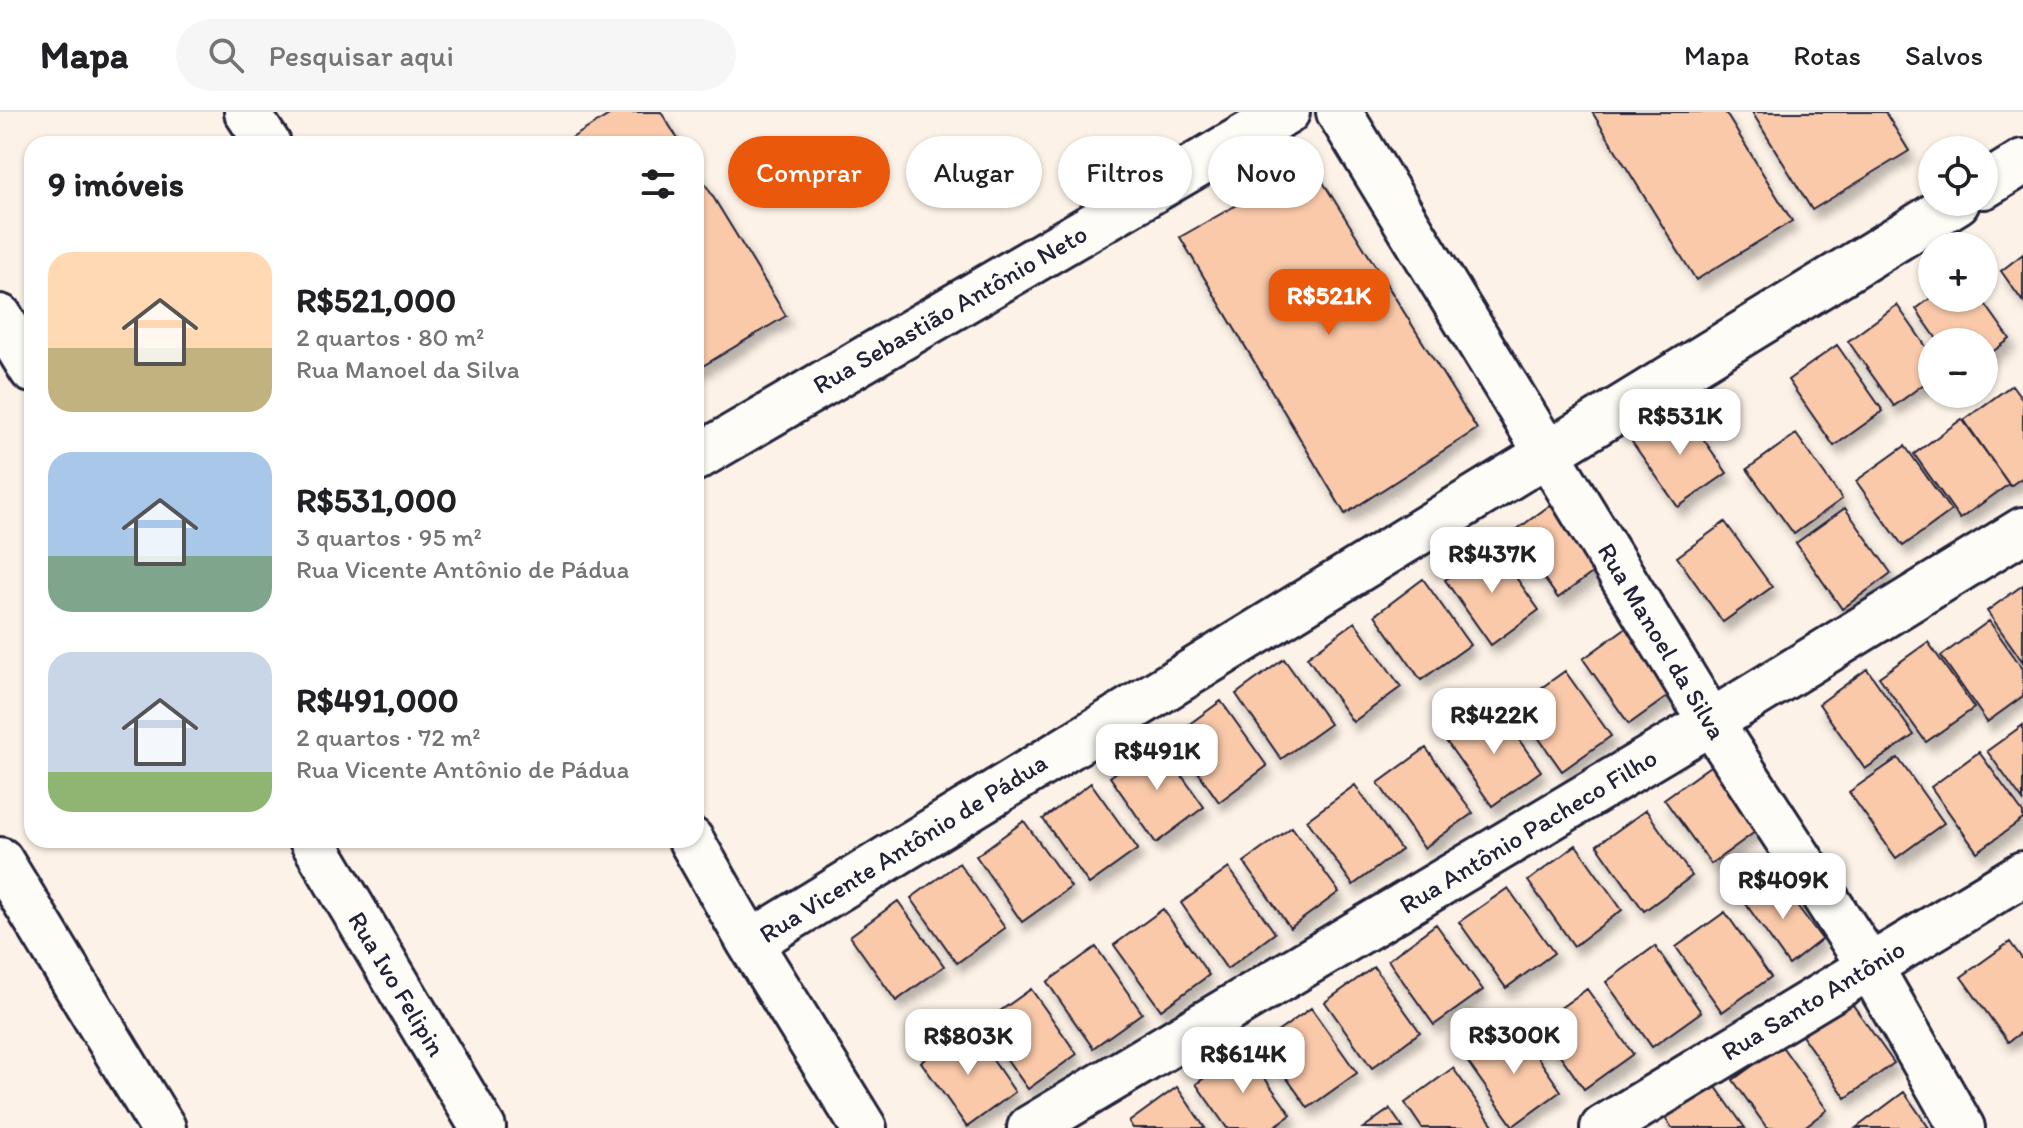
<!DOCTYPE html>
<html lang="pt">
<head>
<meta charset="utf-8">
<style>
  :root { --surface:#fff; --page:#f6f6f6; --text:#202124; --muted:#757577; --line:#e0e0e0; --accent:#ea580c }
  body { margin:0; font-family:Itim,sans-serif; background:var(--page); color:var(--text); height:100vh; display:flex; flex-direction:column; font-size:30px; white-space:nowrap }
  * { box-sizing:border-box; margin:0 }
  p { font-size:26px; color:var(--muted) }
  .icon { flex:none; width:44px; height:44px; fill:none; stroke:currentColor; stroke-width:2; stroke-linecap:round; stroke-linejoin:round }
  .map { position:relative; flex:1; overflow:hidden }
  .side { position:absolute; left:24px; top:24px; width:680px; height:712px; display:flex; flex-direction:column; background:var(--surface); border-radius:24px; box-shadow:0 2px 6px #0004 }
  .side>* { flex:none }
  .hud { position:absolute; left:728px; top:24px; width:760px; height:72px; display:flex; gap:16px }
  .buttons { position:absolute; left:1918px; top:24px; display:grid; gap:16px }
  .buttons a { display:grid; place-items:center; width:80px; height:80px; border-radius:50%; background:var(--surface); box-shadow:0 2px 6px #0004; font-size:40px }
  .price { position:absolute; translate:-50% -68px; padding:0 18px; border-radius:16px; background:#fff; color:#222; font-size:26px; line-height:52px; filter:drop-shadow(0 2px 4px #0008) }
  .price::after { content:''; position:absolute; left:50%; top:48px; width:24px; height:18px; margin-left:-12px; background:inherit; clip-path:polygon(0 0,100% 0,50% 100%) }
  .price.current { background:var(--accent); color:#fff }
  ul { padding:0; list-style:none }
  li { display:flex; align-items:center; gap:24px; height:200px; padding:0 24px }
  li span { display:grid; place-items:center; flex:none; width:224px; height:160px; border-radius:24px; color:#555 }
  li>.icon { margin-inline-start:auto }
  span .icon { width:96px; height:96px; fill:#fffc; stroke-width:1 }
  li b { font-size:34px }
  h2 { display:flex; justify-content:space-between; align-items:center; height:96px; padding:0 24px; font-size:34px }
  .tag { padding:0 28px; border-radius:36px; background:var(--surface); box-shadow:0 2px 6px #0004; font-size:28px; line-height:72px }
  .tag.current { background:var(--accent); color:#fff }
  header { display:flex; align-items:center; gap:48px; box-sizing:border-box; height:112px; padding:0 40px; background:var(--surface); border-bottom:2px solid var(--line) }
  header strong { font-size:38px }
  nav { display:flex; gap:44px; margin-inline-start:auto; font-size:28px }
  .search { width:560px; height:72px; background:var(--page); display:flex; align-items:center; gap:20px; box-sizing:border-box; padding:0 28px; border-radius:44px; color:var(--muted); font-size:30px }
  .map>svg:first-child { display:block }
</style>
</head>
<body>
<header>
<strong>Mapa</strong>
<div class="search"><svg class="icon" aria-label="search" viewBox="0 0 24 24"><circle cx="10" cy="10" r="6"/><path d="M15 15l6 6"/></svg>Pesquisar aqui</div>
<nav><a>Mapa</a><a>Rotas</a><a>Salvos</a></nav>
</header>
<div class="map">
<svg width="2023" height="1016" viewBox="0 0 2023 1016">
  <defs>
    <filter id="shadow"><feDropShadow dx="5" dy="9" stdDeviation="4" flood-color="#0004"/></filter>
  </defs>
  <rect width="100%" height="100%" fill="#fcf2e7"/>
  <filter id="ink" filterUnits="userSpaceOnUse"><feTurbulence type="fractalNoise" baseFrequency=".0125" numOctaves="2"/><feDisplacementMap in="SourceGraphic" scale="16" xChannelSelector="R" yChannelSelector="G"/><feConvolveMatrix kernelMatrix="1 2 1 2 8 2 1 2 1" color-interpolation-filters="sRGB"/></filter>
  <g filter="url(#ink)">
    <!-- building -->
    <path fill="#fac9a9" stroke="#22223b" stroke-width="2" filter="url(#shadow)" d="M 614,0 L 661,0 L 681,32 L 562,32 Z
      M 1592,0 L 1725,0 L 1792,109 L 1696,168 Z
      M 1752,0 L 1885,0 L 1909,39 L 1812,98 Z
      M 1311,51 L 1477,317 L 1345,402 L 1180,125 Z
      M 696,57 L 786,204 L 696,258 Z
      M 2023,142 L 2023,190 L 2001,159 Z
      M 1932,185 L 1981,186 L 2010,227 L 1984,246 L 1984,230 L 1939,230 L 1916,197 Z
      M 1897,193 L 1932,243 L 1932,266 L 1894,294 L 1848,229 Z
      M 1837,233 L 1883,299 L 1834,334 L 1788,268 Z
      M 2012,273 L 2023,288 L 2023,365 L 2010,374 L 1964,308 Z
      M 1681,295 L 1727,361 L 1678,395 L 1632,330 Z
      M 1962,307 L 2009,372 L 1960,407 L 1914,342 Z
      M 1796,322 L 1842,387 L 1794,422 L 1747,357 Z
      M 1905,334 L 1951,399 L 1903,434 L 1856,369 Z
      M 1560,386 L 1606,451 L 1558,486 L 1512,421 Z
      M 1845,396 L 1891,461 L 1842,497 L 1796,431 Z
      M 1725,410 L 1772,475 L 1723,510 L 1677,445 Z
      M 1493,433 L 1539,498 L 1491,533 L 1445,468 Z
      M 1423,467 L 1470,533 L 1421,568 L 1375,503 Z
      M 2023,473 L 2023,550 L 1987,499 Z
      M 1989,509 L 2023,557 L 2023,584 L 1987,610 L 1941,544 Z
      M 1355,510 L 1401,575 L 1353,610 L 1307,545 Z
      M 1631,512 L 1678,577 L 1629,612 L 1583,547 Z
      M 1928,530 L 1974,596 L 1926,630 L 1879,565 Z
      M 1284,547 L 1330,612 L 1281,647 L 1236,582 Z
      M 1867,557 L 1914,623 L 1865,657 L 1819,592 Z
      M 1565,559 L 1611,624 L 1562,659 L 1516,594 Z
      M 1221,589 L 1267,654 L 1219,690 L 1173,624 Z
      M 1495,594 L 1541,659 L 1492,694 L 1446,629 Z
      M 2023,613 L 2023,689 L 1987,639 Z
      M 1158,630 L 1204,695 L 1156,731 L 1110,665 Z
      M 1426,636 L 1473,701 L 1424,736 L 1378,671 Z
      M 1979,640 L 2023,701 L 2023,707 L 1977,740 L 1931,675 Z
      M 1898,646 L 1944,711 L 1896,746 L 1849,680 Z
      M 1713,652 L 1759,717 L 1711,752 L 1664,687 Z
      M 1091,671 L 1138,737 L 1089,772 L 1043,707 Z
      M 1355,673 L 1401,738 L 1353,773 L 1307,708 Z
      M 1646,698 L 1692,764 L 1644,799 L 1597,733 Z
      M 1024,709 L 1071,775 L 1022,810 L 976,744 Z
      M 1292,715 L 1339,780 L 1290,816 L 1244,750 Z
      M 1576,733 L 1622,798 L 1574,834 L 1528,769 Z
      M 959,751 L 1005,816 L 957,851 L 911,786 Z
      M 1229,756 L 1275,821 L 1227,857 L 1181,791 Z
      M 1776,765 L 1822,827 L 1789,853 L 1743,788 Z
      M 1508,776 L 1554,841 L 1506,876 L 1459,810 Z
      M 898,789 L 944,854 L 896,889 L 850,824 Z
      M 1163,797 L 1209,863 L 1161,898 L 1114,833 Z
      M 1725,800 L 1771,865 L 1722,900 L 1676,835 Z
      M 1436,812 L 1483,878 L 1434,913 L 1388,848 Z
      M 2010,830 L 2023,848 L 2023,919 L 2008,930 L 1961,865 Z
      M 1655,834 L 1701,900 L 1652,935 L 1606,870 Z
      M 1096,835 L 1142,901 L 1093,936 L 1047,870 Z
      M 1374,855 L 1420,920 L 1372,956 L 1325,890 Z
      M 1031,877 L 1077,942 L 1028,977 L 982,912 Z
      M 1587,877 L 1633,942 L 1584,977 L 1538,912 Z
      M 1848,886 L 1894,951 L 1846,986 L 1800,921 Z
      M 1311,896 L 1357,961 L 1308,996 L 1262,931 Z
      M 1516,914 L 1561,979 L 1513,1014 L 1467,949 Z
      M 970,915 L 1015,980 L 967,1015 L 921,950 Z
      M 1781,933 L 1827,998 L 1803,1016 L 1767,1016 L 1733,968 Z
      M 1244,937 L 1291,1003 L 1272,1016 L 1227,1016 L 1196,972 Z
      M 1453,956 L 1495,1016 L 1422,1016 L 1405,991 Z
      M 1711,968 L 1745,1016 L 1672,1016 L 1663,1003 Z
      M 1177,975 L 1205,1016 L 1133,1016 L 1129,1010 Z
      M 1904,980 L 1929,1016 L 1856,1016 Z
      M 1390,997 L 1403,1016 L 1363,1016 Z"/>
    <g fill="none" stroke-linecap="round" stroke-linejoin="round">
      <!-- street casing -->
      <g stroke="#22223b" stroke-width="50">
        <path id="street" d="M 247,0 L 268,32
          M 1339,0 L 1711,610 L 1869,853 L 1962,1016
          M 1984,74 L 2023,50
          M 0,205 L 32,258
          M 696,346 L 1287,0
          M 312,728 L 483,1016
          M 691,728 L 750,831 L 864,1016
          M 0,748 L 163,1016
          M 750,831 L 1957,90
          M 1030,1016 L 1711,610 L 2023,418
          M 1603,1016 L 2023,762"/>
      </g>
      <!-- street -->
      <use href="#street" stroke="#fdfcf7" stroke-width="44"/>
    </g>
  </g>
  <g text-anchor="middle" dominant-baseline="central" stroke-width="6" stroke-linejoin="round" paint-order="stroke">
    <!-- street labels -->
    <g font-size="26" fill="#22223b" stroke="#fdfcf7">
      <text transform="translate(950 197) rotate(-30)">Rua Sebastião Antônio Neto</text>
      <text transform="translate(1662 529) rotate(59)">Rua Manoel da Silva</text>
      <text transform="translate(1528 719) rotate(-31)">Rua Antônio Pacheco Filho</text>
      <text transform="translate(903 736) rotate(-32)">Rua Vicente Antônio de Pádua</text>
      <text transform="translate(397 872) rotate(59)">Rua Ivo Felipin</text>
      <text transform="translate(1813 888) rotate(-31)">Rua Santo Antônio</text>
    </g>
  </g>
</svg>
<div class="buttons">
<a><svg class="icon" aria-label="locate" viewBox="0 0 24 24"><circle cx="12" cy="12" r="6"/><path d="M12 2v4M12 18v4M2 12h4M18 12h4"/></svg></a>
<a>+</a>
<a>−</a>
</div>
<b class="price current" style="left:1329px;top:225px">R$521K</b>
<b class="price" style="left:1680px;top:345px">R$531K</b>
<b class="price" style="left:1492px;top:483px">R$437K</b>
<b class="price" style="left:1494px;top:644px">R$422K</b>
<b class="price" style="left:1157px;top:680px">R$491K</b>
<b class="price" style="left:1783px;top:809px">R$409K</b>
<b class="price" style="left:1514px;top:964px">R$300K</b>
<b class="price" style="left:968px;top:965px">R$803K</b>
<b class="price" style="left:1243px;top:983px">R$614K</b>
<div class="hud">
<a class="tag current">Comprar</a>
<a class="tag">Alugar</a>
<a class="tag">Filtros</a>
<a class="tag">Novo</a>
</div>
<section class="side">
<h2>9 imóveis<svg class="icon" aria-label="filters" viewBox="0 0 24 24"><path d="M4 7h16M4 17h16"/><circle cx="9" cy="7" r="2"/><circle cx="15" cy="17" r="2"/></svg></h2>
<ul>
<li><span style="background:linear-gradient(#ffd9b3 60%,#c2b280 0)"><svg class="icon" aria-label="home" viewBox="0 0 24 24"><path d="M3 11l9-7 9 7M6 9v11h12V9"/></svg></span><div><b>R$521,000</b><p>2 quartos · 80 m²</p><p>Rua Manoel da Silva</p></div></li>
<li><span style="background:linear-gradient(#a9c7e8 65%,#7fa58c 0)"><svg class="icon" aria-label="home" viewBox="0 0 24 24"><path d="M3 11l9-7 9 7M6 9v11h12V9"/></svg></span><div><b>R$531,000</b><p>3 quartos · 95 m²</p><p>Rua Vicente Antônio de Pádua</p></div></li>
<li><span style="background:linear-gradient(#c9d6e8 75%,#8fb573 0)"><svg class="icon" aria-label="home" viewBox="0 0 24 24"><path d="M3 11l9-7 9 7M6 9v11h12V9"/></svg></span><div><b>R$491,000</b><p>2 quartos · 72 m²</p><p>Rua Vicente Antônio de Pádua</p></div></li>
</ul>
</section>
</div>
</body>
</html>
